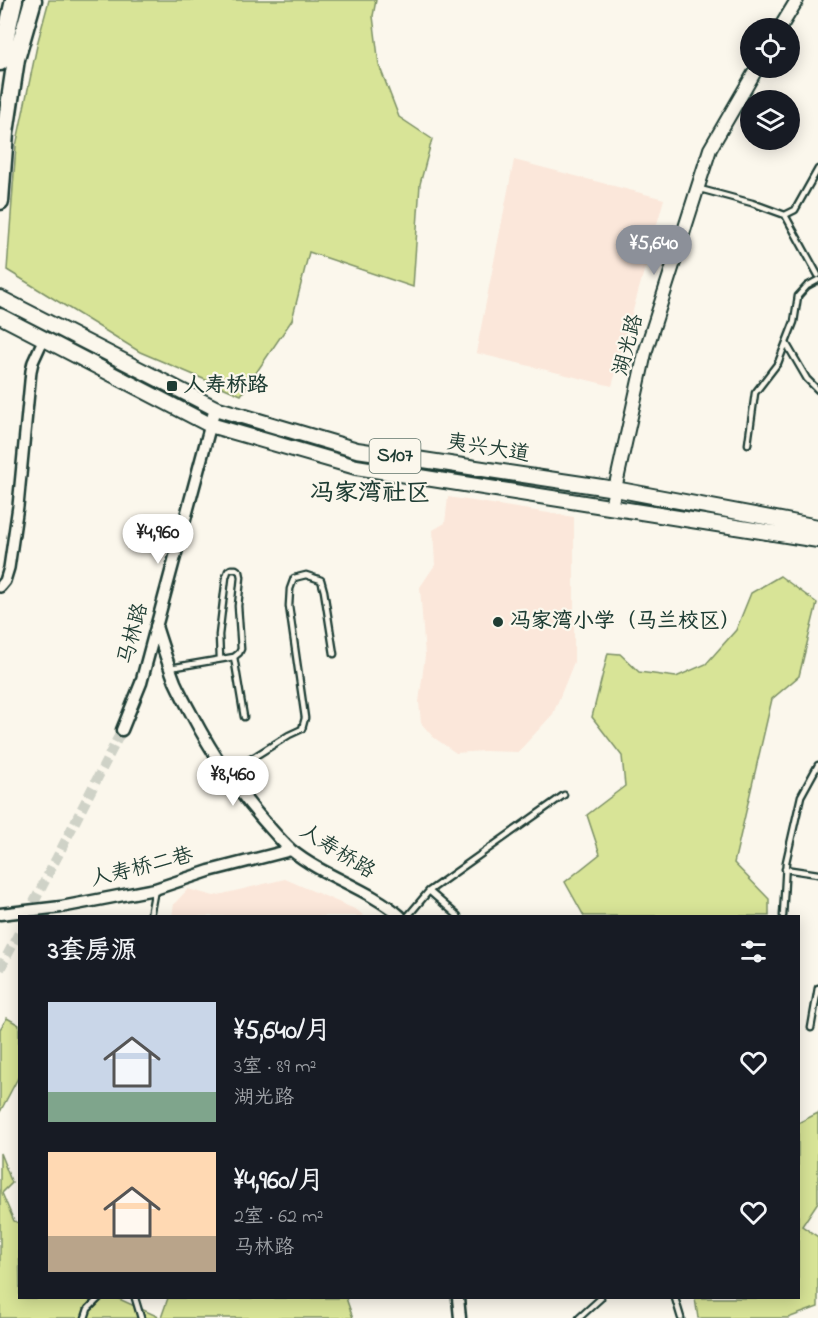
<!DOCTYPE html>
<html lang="zh">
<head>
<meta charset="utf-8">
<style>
  :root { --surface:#171b24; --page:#20242c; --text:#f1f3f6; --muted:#9ea1a6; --accent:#8c9099 }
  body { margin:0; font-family:"Indie Flower","LXGW WenKai TC",sans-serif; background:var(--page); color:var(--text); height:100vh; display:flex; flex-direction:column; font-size:22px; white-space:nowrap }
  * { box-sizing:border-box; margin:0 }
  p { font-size:20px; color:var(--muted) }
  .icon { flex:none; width:33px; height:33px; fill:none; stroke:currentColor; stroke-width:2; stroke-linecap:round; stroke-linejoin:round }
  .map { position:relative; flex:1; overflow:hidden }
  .sheet { position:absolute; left:18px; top:915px; width:782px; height:384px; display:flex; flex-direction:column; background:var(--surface); border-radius:0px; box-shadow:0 3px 15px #0003 }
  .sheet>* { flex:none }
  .buttons { position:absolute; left:740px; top:18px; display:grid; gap:12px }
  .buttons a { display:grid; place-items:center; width:60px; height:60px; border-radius:50%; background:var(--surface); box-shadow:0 3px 15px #0003; font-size:30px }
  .price { position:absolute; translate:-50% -51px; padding:0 14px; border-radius:21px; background:#fff; color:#222; font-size:20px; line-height:39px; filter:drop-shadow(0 2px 3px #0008) }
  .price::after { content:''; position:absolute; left:50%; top:36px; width:18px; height:14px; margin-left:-9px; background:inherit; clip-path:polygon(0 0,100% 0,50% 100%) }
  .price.on { background:var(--accent); color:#fff }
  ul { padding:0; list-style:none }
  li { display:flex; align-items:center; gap:18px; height:150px; padding:0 30px }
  li span { display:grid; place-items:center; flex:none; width:168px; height:120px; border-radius:0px; color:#555 }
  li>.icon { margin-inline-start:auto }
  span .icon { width:72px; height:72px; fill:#fffc; stroke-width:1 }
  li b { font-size:26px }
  h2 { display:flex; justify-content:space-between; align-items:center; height:72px; padding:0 30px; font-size:26px }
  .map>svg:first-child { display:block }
</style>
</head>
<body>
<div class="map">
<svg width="818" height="1318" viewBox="0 0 818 1318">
  <rect width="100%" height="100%" fill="#fbf7ec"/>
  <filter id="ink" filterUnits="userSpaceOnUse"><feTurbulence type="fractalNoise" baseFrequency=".0167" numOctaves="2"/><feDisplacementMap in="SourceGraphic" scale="12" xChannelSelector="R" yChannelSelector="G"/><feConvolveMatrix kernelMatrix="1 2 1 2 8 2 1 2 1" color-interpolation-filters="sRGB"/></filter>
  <g filter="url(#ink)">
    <!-- built -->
    <path fill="#fbe7da" d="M 514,160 L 664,199 L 612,386 L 476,353 Z
      M 448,497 L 574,517 L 574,662 L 553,714 L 518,752 L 484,751 L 456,753 L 433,737 L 421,723 L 419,702 L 425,656 L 420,587 L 435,565 L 433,530 L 445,523 Z
      M 285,879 L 357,910 L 364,916 L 172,916 L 174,904 L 188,889 L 214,896 Z"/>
    <!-- green -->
    <path fill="#d8e497" stroke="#7c9066" stroke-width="1.5" d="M 49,0 L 376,0 L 373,16 L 379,65 L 399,117 L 432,139 L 420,184 L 413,287 L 309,252 L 292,320 L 241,395 L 140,352 L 7,270 L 16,146 L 38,41 Z
      M 780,576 L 817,603 L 799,676 L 772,699 L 734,863 L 769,899 L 769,916 L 584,916 L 565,882 L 600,854 L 587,815 L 625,786 L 622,756 L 592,717 L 608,653 L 620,654 L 639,672 L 676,677 L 706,664 L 736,630 L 751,593 Z
      M 7,1018 L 19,1025 L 19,1076 L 0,1112 L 0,1029 Z
      M 818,1113 L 818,1202 L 802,1226 L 818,1237 L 818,1307 L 788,1318 L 698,1318 L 695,1298 L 798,1298 L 798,1123 Z
      M 0,1153 L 12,1183 L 2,1193 L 14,1221 L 19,1223 L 20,1298 L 117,1298 L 161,1318 L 168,1298 L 346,1298 L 353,1318 L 0,1318 Z"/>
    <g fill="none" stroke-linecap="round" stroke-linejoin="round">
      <!-- tertiary-tunnel -->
      <path stroke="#cfd2c7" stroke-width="10" stroke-dasharray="10 5" stroke-linecap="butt" d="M 27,916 L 122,730
        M 0,969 L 20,931"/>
      <!-- service casing -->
      <g stroke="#1f3d34" stroke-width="9">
        <path id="service" d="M 700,189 L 752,203 L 785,215 L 795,210 L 818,169
          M 785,215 L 818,275
          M 786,343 L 807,379 L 818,390
          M 748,444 L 755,393 L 778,363 L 794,322 L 798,296 L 807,286 L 818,280
          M 234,657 L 244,717
          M 170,668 L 234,657 L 239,653 L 241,649 L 238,606 L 241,577 L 240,572 L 236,569 L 231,569 L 228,571 L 226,577 L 219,635 L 220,659
          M 227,774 L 289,735 L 302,729 L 305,718 L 289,606 L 290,589 L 294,578 L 306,575 L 321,580 L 324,591 L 334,654
          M 785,869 L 818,874
          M 429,891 L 458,916
          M 150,916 L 155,889
          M 408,916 L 429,891 L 564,795
          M 783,916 L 786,862 L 801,796 L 818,765
          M 811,1028 L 818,988
          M 135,1298 L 141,1318
          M 675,1298 L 681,1318
          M 85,1318 L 88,1309 L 99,1298
          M 579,1318 L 601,1298"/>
      </g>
      <!-- minor casing -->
      <g stroke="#1f3d34" stroke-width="14">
        <path id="minor" d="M 0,587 L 5,581 L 9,568 L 18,506 L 31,371 L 33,362 L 44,338"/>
      </g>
      <!-- tertiary casing -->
      <g stroke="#1f3d34" stroke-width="15">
        <path id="tertiary" d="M 156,626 C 162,645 168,664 175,682 C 180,693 186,704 192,715 C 212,753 235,788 263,820 C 272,830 281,841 291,850 C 324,877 368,888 400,916
          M 122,730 L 141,683 L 215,408
          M 0,914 L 61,907 L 155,889 L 209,871 L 291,850
          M 458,1298 L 460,1318"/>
      </g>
      <!-- secondary casing -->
      <g stroke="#1f3d34" stroke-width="16">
        <path id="secondary" d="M 780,28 L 797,0
          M 611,507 L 645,353 L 710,149 L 757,68"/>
      </g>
      <!-- primary casing -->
      <g stroke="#1f3d34" stroke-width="18">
        <path id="primary" d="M 0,298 L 215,408 L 357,450 L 615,489 L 818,527
          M 0,316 L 210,425 L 356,467 L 818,540"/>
      </g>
      <!-- motorway casing -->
      <g stroke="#1f3d34" stroke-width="21">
        <path id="motorway" d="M 0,62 L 14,0
          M 0,201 L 5,133 L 16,59 L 33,0"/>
      </g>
      <!-- service -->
      <use href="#service" stroke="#fbf7ec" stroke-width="4.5"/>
      <!-- minor -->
      <use href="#minor" stroke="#fbf7ec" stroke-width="9"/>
      <!-- tertiary -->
      <use href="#tertiary" stroke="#fbf7ec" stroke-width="10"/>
      <!-- secondary -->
      <use href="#secondary" stroke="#fbf7ec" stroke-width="12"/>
      <!-- primary -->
      <use href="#primary" stroke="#fbf7ec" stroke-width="14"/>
      <!-- motorway -->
      <use href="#motorway" stroke="#fbf7ec" stroke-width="16"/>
    </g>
  </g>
  <!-- markers -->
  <g fill="#1f3d34" stroke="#fbf7ec" stroke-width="2">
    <rect x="166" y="380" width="12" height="12" rx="3"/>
    <circle cx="498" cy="622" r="6"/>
  </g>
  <g text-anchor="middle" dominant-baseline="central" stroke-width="4.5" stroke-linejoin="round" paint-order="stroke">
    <!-- shield labels -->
    <rect fill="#fbf7ec" stroke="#61756b" stroke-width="1.5" x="369.5" y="439" width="51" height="34" rx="4.5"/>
    <g font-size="20" font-weight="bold" fill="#1f3d34">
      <text x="395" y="456">S107</text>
    </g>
    <!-- street labels -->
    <g font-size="21" fill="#1f3d34" stroke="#fbf7ec">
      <text transform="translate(629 345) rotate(-75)">湖光路</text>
      <text transform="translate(488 449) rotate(9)">夷兴大道</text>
      <text transform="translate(134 634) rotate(-75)">马林路</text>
      <text transform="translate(337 852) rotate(32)">人寿桥路</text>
      <text transform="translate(142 868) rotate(-14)">人寿桥二巷</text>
    </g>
    <!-- poi labels -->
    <g font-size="21" font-weight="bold" fill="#1f3d34" stroke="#fbf7ec" text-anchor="start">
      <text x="184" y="386">人寿桥路</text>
      <text x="510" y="622">冯家湾小学（马兰校区）</text>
    </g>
    <!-- quarter labels -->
    <g font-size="24" font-weight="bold" fill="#1f3d34" stroke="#fbf7ec">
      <text x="370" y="494">冯家湾社区</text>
    </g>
  </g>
</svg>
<div class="buttons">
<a><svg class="icon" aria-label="locate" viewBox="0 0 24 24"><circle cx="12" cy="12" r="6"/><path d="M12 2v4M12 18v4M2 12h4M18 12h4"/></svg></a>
<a><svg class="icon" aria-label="layers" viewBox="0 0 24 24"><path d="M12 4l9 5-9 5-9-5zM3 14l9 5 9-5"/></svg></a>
</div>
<b class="price on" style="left:654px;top:276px">¥5,640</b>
<b class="price" style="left:158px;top:565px">¥4,960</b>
<b class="price" style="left:233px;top:807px">¥8,460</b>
<section class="sheet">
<h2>3套房源<svg class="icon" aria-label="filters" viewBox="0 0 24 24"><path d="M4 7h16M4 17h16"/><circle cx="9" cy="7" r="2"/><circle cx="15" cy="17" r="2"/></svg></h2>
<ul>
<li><span style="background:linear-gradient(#c9d6e8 75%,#7fa58c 0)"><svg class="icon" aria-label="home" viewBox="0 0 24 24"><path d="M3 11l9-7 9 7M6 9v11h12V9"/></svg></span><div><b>¥5,640/月</b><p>3室 · 89 m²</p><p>湖光路</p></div><svg class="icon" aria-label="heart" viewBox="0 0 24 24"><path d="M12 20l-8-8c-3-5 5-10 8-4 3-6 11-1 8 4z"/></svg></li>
<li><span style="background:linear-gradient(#ffd9b3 70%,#b9a48a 0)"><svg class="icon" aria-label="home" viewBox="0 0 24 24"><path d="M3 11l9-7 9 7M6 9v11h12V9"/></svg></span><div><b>¥4,960/月</b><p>2室 · 62 m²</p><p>马林路</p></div><svg class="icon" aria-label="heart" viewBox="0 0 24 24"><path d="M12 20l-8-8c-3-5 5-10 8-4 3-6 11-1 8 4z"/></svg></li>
</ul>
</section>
</div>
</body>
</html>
